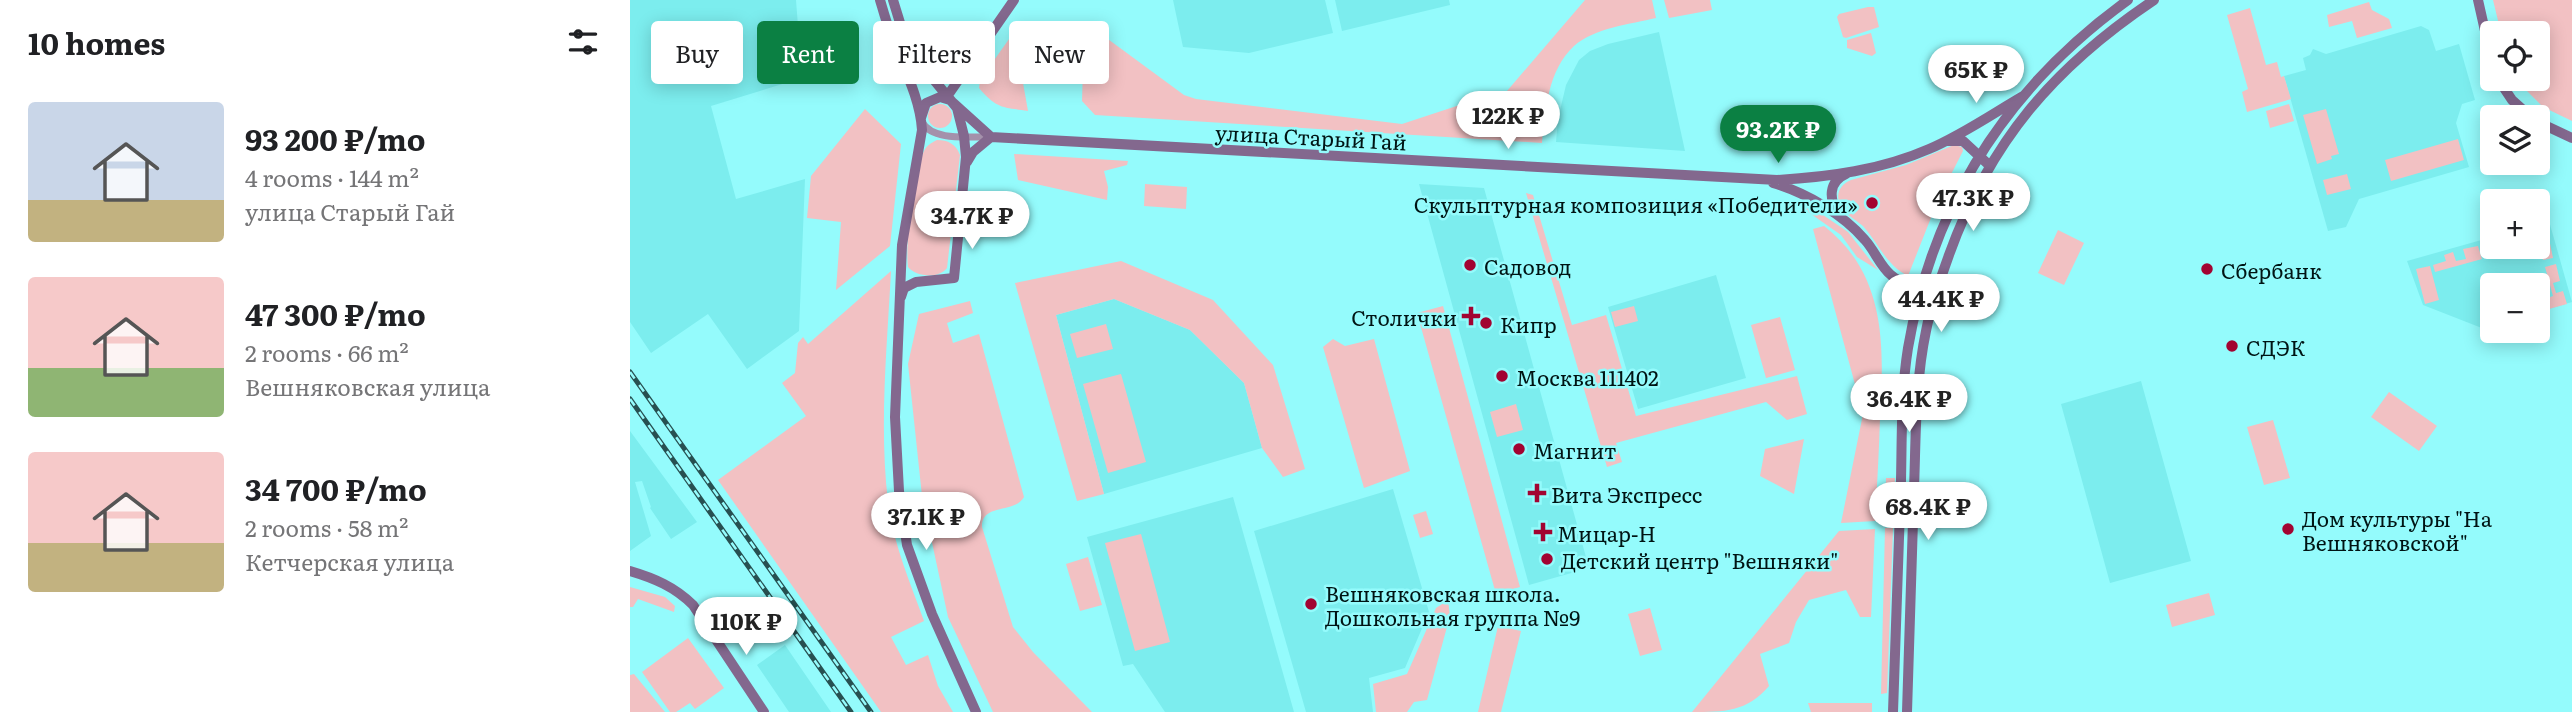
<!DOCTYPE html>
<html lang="en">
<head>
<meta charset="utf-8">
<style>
  :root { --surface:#fff; --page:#f2f2f2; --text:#202124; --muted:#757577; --accent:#0b8043 }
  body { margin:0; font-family:Literata,serif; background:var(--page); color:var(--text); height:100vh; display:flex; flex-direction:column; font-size:26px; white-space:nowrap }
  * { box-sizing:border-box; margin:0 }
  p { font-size:23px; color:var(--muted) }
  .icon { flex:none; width:38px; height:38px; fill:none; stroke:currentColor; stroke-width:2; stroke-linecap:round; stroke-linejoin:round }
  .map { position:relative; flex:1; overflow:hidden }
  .panel { display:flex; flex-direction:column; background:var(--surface); width:630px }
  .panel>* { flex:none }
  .guide { position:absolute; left:21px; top:21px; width:665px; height:63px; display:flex; gap:14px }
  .tools { position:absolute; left:1850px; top:21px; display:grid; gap:14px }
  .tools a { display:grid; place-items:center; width:70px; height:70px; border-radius:7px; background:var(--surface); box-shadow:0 4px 18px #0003; font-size:35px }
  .price { position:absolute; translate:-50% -60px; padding:0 16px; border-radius:24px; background:#fff; color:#222; font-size:23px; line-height:46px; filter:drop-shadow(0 2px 4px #0008) }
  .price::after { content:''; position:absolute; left:50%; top:42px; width:21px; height:16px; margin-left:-10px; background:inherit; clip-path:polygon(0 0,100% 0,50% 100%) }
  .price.selected { background:var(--accent); color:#fff }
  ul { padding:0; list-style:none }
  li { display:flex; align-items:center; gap:21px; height:175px; padding:0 28px }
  li span { display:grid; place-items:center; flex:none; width:196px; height:140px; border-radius:7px; color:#555 }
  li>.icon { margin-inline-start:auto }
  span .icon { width:84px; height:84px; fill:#fffc; stroke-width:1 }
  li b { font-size:30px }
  h2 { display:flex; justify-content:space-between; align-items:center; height:84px; padding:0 28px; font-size:30px }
  .tag { padding:0 24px; border-radius:7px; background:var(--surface); box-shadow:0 4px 18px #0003; font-size:24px; line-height:63px }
  .tag.selected { background:var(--accent); color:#fff }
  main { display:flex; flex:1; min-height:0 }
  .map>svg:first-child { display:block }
</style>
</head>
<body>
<main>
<section class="panel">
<h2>10 homes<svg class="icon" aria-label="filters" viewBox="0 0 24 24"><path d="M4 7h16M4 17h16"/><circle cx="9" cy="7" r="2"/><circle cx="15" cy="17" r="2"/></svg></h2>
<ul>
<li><span style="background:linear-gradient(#c9d6e8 70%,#c2b280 0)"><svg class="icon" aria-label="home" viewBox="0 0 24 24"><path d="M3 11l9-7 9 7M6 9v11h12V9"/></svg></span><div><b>93 200 ₽/mo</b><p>4 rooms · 144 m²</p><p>улица Старый Гай</p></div></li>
<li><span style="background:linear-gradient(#f6c9c9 65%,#8fb573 0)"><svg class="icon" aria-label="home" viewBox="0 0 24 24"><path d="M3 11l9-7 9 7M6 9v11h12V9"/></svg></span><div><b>47 300 ₽/mo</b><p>2 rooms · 66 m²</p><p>Вешняковская улица</p></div></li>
<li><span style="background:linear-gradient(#f6c9c9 65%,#c2b280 0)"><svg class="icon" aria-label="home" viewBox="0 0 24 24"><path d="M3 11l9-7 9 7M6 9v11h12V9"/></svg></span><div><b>34 700 ₽/mo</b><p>2 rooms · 58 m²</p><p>Кетчерская улица</p></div></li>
</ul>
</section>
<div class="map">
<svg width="1942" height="712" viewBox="0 0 1942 712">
  <rect width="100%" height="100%" fill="#94fbfc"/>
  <!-- built -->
  <path fill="#7cedee" d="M 0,0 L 166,0 L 172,78 L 81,106 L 106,199 L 175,179 L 169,331 L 117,369 L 78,314 L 21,353 L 0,322 Z
    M 543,0 L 695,0 L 703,33 L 619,53 L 553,47 Z
    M 705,0 L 819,0 L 820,5 L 712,31 Z
    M 1791,26 L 1799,30 L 1806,51 L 1829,44 L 1845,100 L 1832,104 L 1826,123 L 1839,167 L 1729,199 L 1716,227 L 1698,231 L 1654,76 L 1676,70 L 1673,58 L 1680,55 L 1683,49 L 1696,54 Z
    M 1029,32 L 1055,151 L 926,142 L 928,119 L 936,85 L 949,60 L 960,51 L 978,44 Z
    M 789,184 L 854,188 L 959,568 L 899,585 Z
    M 1919,221 L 1942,302 L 1908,312 L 1908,285 L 1862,285 L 1862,331 L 1866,331 L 1862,332 L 1793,305 L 1777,261 L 1862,237 L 1862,247 L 1908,247 L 1908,224 Z
    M 1086,275 L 1116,378 L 1008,409 L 978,307 Z
    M 484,299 L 560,330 L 614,383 L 632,448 L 474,494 L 426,315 Z
    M 1511,381 L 1561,561 L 1480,583 L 1431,404 Z
    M 0,431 L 67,522 L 41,539 L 20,508 L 21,507 L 12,481 L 5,482 L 21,536 L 0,551 Z
    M 763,489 L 799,612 L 775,668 L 739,678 L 743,712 L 676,712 L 624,531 Z
    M 603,497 L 664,712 L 535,712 L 503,664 L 493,666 L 457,537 Z
    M 155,645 L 201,712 L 159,712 L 127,665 Z"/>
  <!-- green -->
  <path fill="#f2c1c3" d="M 955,0 L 1022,0 L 1026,18 C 1001,24 964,28 944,46 C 918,70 915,110 912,143 L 465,115 L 452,101 L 453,67 L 447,33 L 460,22 L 471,34 L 554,95 L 566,99 L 772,124 L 866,93 L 877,91 Z
    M 1034,0 L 1080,0 L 1082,10 L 1039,18 Z
    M 1863,0 L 1942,0 L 1942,121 L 1913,107 L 1888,82 L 1886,79 L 1908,79 L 1908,33 L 1871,33 Z
    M 1739,2 L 1742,10 L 1759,19 L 1762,28 L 1727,38 L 1722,21 L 1699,27 L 1697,15 Z
    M 1238,7 L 1244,7 L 1249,27 L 1216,38 L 1213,37 L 1207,17 L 1209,14 Z
    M 1620,8 L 1636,65 L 1647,62 L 1651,77 L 1654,76 L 1661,99 L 1617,112 L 1612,92 L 1618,89 L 1597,15 Z
    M 384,32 L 398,111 C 372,107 367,109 349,88 L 350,80 Z
    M 1241,33 L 1246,53 L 1242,56 L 1217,48 L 1217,40 Z
    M 335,49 L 337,53 L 325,69 L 317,74 L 312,72 L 297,51 Z
    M298 116a12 12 0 1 1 24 0a12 12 0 1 1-24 0Z
    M 1659,104 L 1664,121 L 1640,128 L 1636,111 Z
    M 235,109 L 271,144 L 260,246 L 206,290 L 211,222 L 177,218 L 181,176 Z
    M 1696,109 L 1709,154 L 1701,156 L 1702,159 L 1687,164 L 1673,115 Z
    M 1828,139 L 1834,160 L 1761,181 L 1755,160 Z
    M 307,140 C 318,140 326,144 330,155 L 317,268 C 309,279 286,277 278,267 C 275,242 283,173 294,151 C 297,145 301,143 307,140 Z
    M 1324,145 L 1332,147 L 1333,151 L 1308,200 L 1278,276 C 1256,265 1249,244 1233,226 C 1225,219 1212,213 1209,202 C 1206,191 1212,184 1221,180 L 1276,165 Z
    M 384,154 L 498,161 L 497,165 L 474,171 L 478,187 L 477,200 L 388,180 Z
    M 1717,174 L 1721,189 L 1697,195 L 1693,180 Z
    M 515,184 L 557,187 L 556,209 L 514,206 Z
    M 896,193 L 903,195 L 942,325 L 976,315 L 1006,416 L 1167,376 L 1177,414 L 1157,420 L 1136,402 L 986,443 L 992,462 L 977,467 Z
    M 1174,202 L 1218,232 L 1248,270 L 1227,257 L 1211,235 L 1171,207 Z
    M 1194,226 C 1257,275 1254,347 1250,418 C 1249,452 1247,487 1245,521 L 1211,523 L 1233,414 L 1183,229 Z
    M 1917,229 L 1923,258 L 1913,260 L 1908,232 Z
    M 1428,230 L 1454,243 L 1434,285 L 1408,273 Z
    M 1848,246 L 1852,259 L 1805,272 L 1803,265 L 1816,261 L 1814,255 L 1823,252 L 1826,261 L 1836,259 L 1833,249 Z
    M 491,261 L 583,300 L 643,365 L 675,469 L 653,477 L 632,448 L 614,383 L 560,330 L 484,299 L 426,315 L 474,494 L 447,501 L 385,283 Z
    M 1926,264 L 1930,281 L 1923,283 L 1926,293 L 1933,291 L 1937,304 L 1908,312 L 1908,301 L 1923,296 L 1915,267 Z
    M 1800,266 L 1809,300 L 1795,304 L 1786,269 Z
    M 261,271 C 257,348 249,426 258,502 C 263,543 280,582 294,621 L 261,637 L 276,665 L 298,655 L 308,686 L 323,712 L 251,712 L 88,480 L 176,416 L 152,383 L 165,373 L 168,343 L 173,337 L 178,344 Z
    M 340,301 L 343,313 L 317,323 L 323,343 L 349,334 L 394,497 C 385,514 351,503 352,527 L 383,627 L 403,652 L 462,712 L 363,712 L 318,617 L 292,496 L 278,364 L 289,314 Z
    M 813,306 L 890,587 L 866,594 L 787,313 Z
    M 1004,306 L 1008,321 L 985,327 L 981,312 Z
    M 1150,317 L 1165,370 L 1136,378 L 1121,325 Z
    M 476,324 L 483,349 L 447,358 L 440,334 Z
    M 703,339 L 715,346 L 744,339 L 780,471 L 734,488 L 693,347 Z
    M 491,374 L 516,462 L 478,473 L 453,384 Z
    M 1759,392 L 1807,426 L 1789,451 L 1741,417 Z
    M 886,404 L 893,430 L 867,437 L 860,412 Z
    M 1643,420 L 1660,478 L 1634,485 L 1617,427 Z
    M 1174,439 L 1164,494 L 1130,476 L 1135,449 Z
    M 1256,478 L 1265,478 L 1263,519 L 1255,519 Z
    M 796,511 L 803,534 L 790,538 L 783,515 Z
    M 1255,528 L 1263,528 L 1257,693 L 1251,694 Z
    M 1245,529 L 1241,617 L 1230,617 L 1216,590 L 1179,600 L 1166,622 L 1159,643 L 1130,654 L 1139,686 C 1117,712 1094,712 1062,712 L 1209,531 Z
    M 511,534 L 540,642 L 505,651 L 475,543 Z
    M 458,557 L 472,605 L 450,611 L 436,564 Z
    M 0,587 L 35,597 L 45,606 L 44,612 L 8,599 L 3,607 L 0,607 Z
    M 1579,593 L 1585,615 L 1542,627 L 1536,605 Z
    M 818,600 L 820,616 L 797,700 L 784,702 L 777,712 L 746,712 L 743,684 L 777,674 L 806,608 Z
    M 1020,608 L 1032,650 L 1010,656 L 998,614 Z
    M 868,626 L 891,631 L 871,712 L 848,712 Z
    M 58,638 L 94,688 L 65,709 L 60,703 L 46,712 L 40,712 L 12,672 Z
    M 4,674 L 35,712 L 0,712 L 0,675 Z
    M 1178,703 L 1242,703 L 1242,712 L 1181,712 Z"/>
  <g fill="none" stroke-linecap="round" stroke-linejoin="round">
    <!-- street -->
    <path stroke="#a491ab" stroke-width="7" d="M 292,122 C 303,142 341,136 361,137"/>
    <!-- secondary -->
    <path stroke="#83688e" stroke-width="10" d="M 250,0 C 253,10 256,21 260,32 C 271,63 290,96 292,130 L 272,245 L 265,417 L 269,491 L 277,545 L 302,614 L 346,712
      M 263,0 L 271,26 L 291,64 L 327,108 L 334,136 L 336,157 L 324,278 L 286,282 L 274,288 L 271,297
      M 1848,0 L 1862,62
      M 1868,79 L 1882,100 L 1901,117
      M 316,98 L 384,0
      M 291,118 L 296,103 L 310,97 L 320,100 L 361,137 L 1147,180 C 1199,177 1251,170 1299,149 C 1332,135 1362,114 1393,96
      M 1908,122 L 1942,138
      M 1317,141 L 1333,141 L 1359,165
      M 337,162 L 343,152 L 361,137
      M 1143,183 C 1176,193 1213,214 1235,240 C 1245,251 1250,266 1261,275 C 1273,286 1292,288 1307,292
      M 1208,214 C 1199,199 1198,182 1216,174
      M 0,571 C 24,578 45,587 63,605 L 134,712
      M 1263,712 C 1266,635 1268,557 1271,480 C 1272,436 1271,391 1278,348 C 1303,202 1379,86 1498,0
      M 1277,712 C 1279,638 1282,564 1284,489 C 1286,437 1285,383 1296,331 C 1301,305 1310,280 1319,255 C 1360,141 1424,67 1524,0"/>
    <!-- rail casing -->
    <g stroke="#275051" stroke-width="5">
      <path id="rail" d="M 0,372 L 241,712
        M 0,399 L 221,712"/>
    </g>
    <!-- rail -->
    <use href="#rail" stroke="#94fbfc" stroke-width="2.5" stroke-dasharray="8" stroke-linecap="butt"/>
  </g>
  <!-- markers -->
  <g fill="#a20331" stroke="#94fbfc" stroke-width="2.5">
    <circle cx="1242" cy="203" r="7"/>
    <circle cx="840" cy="265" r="7"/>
    <circle cx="1577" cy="269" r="7"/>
    <path d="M837.5 305.5h7v7h7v7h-7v7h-7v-7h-7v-7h7z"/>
    <circle cx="856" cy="323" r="7"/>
    <circle cx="1602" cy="346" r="7"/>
    <circle cx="872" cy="376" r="7"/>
    <circle cx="889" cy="449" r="7"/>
    <path d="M903.5 482.5h7v7h7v7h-7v7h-7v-7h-7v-7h7z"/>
    <circle cx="1658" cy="529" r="7"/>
    <path d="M909.5 521.5h7v7h7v7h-7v7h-7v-7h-7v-7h7z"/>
    <circle cx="917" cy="559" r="7"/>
    <circle cx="681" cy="604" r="7"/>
  </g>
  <g text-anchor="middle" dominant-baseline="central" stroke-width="5" stroke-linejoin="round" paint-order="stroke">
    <!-- street labels -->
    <g font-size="21" fill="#001414" stroke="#94fbfc">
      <text transform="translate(681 136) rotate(3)">улица Старый Гай</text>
    </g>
    <!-- poi labels -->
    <g font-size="21" fill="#001414" stroke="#94fbfc" text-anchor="start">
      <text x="1228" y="203" text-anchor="end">Скульптурная композиция «Победители»</text>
      <text x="854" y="265">Садовод</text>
      <text x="1591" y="269">Сбербанк</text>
      <text x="827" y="316" text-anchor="end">Столички</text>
      <text x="870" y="323">Кипр</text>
      <text x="1616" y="346">СДЭК</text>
      <text x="886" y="376">Москва 111402</text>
      <text x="903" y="449">Магнит</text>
      <text x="921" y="493">Вита Экспресс</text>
      <text x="1672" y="517">Дом культуры "На<tspan x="1672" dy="24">Вешняковской"</tspan></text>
      <text x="927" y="532">Мицар-Н</text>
      <text x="931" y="559">Детский центр "Вешняки"</text>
      <text x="695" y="592">Вешняковская школа.<tspan x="695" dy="24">Дошкольная группа №9</tspan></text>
    </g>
  </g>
</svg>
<div class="tools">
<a><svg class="icon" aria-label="locate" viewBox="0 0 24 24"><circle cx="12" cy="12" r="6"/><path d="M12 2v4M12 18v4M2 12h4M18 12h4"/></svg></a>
<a><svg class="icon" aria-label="layers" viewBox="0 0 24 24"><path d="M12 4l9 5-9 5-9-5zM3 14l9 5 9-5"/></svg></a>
<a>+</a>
<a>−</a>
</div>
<b class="price" style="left:1346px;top:105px">65K ₽</b>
<b class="price" style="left:878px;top:151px">122K ₽</b>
<b class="price selected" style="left:1148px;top:165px">93.2K ₽</b>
<b class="price" style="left:1343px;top:233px">47.3K ₽</b>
<b class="price" style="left:342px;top:251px">34.7K ₽</b>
<b class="price" style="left:1311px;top:334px">44.4K ₽</b>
<b class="price" style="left:1279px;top:434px">36.4K ₽</b>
<b class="price" style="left:1298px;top:542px">68.4K ₽</b>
<b class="price" style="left:296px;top:552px">37.1K ₽</b>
<b class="price" style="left:116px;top:657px">110K ₽</b>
<div class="guide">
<a class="tag">Buy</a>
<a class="tag selected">Rent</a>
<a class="tag">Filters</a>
<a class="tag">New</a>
</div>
</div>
</main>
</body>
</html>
